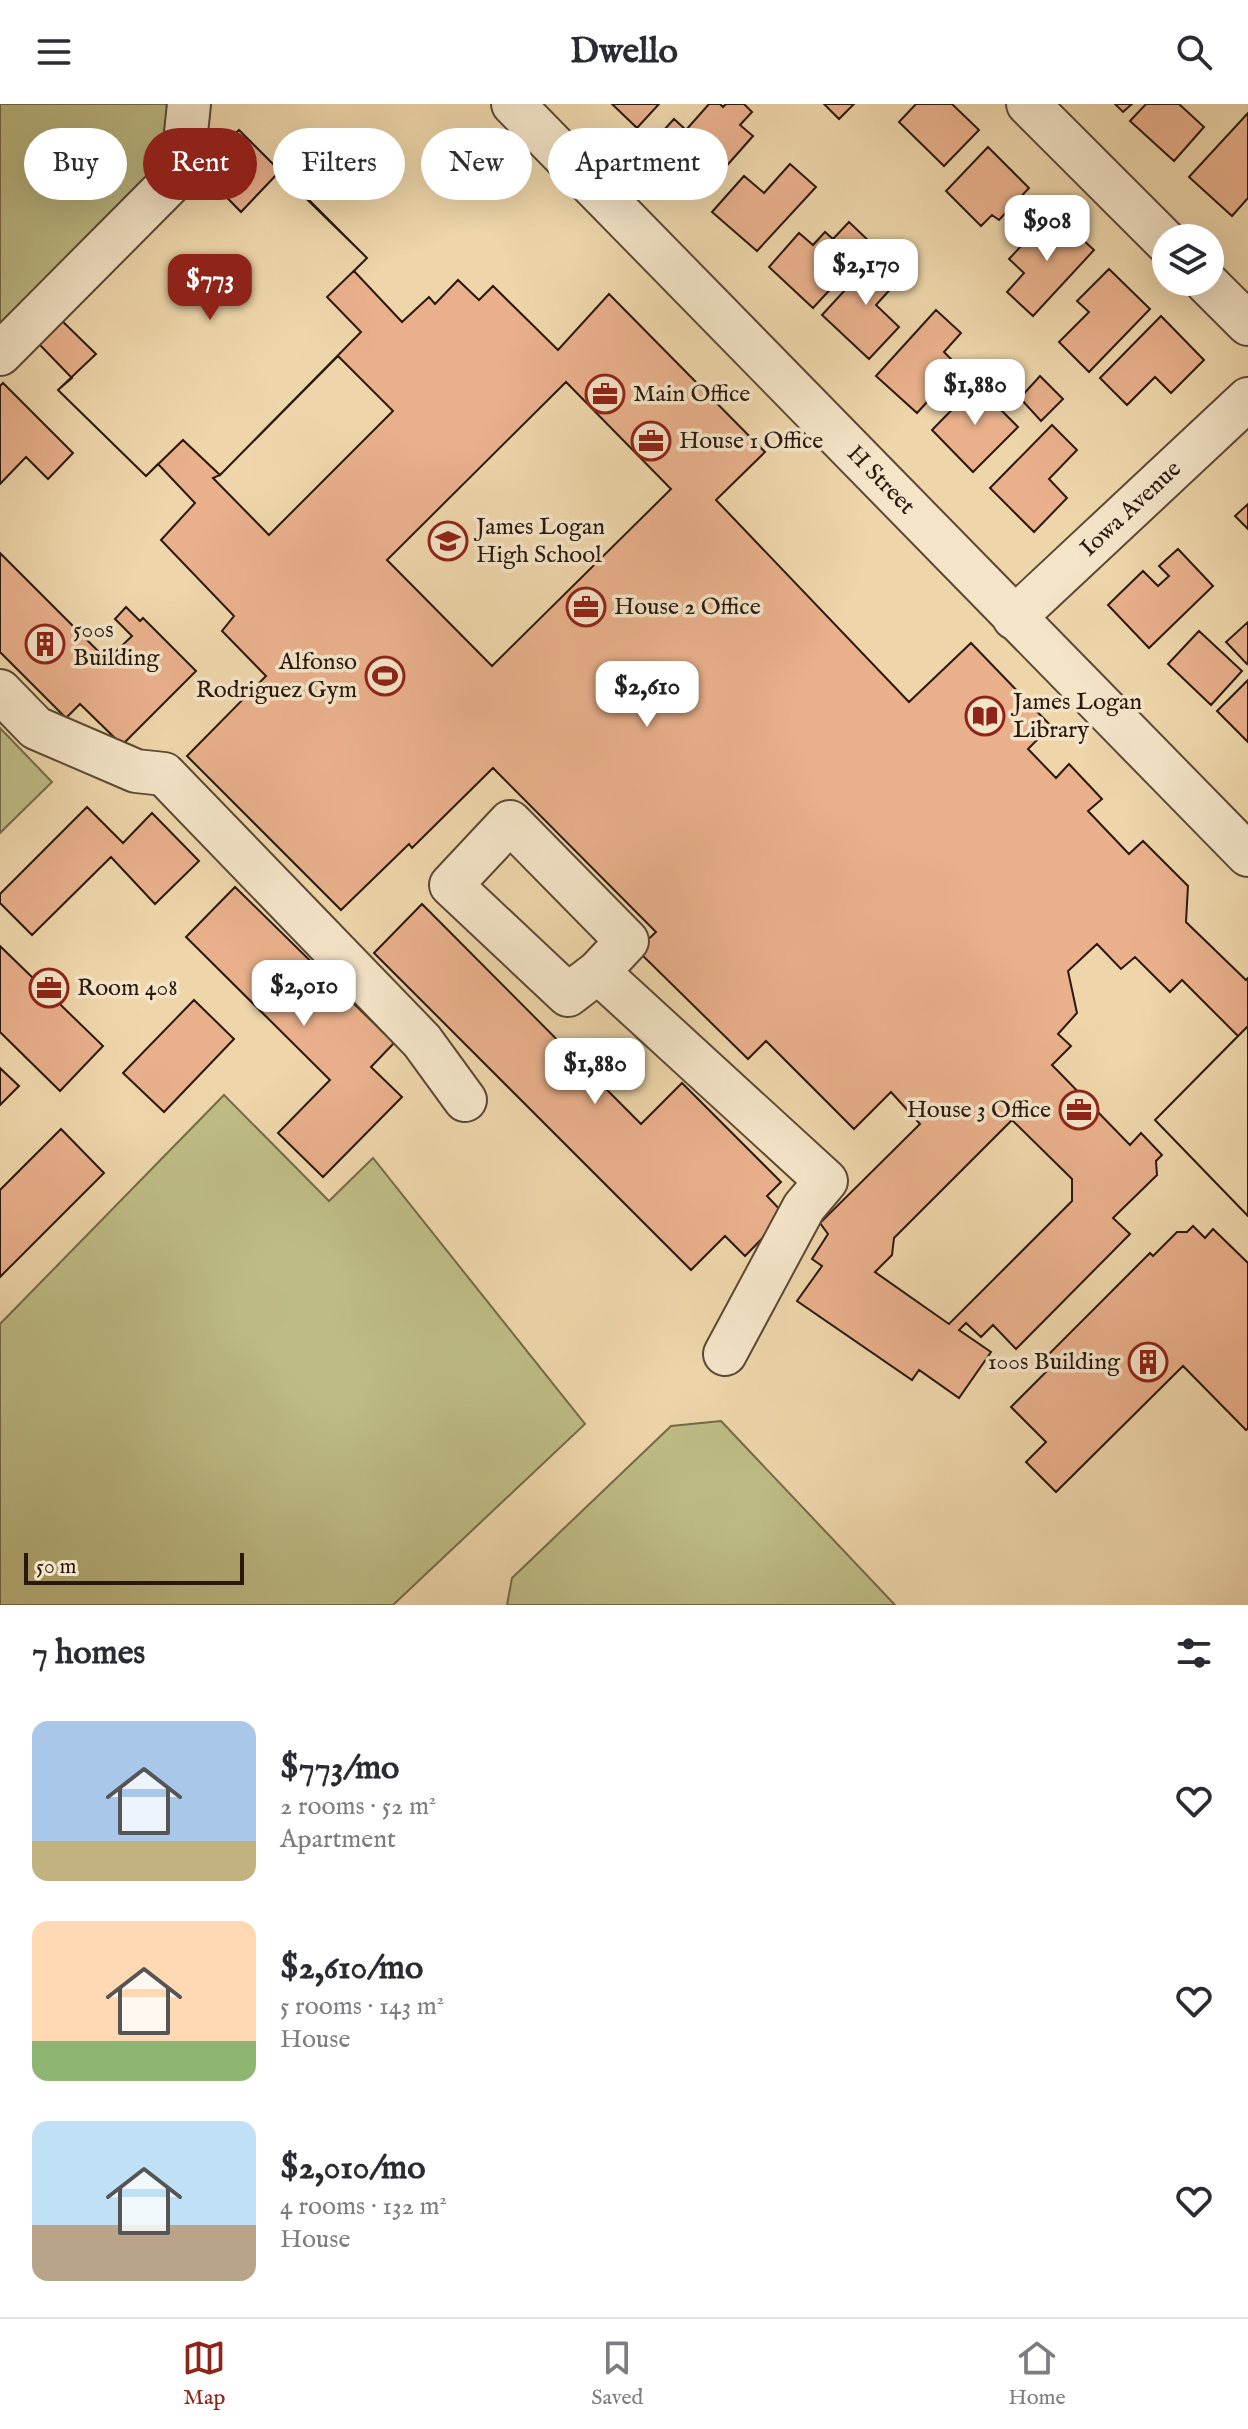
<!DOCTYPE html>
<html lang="en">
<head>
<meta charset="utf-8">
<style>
  :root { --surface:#fff; --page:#f7f7f7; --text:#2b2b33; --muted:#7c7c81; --line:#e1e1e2; --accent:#8f2418 }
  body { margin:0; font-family:"IM FELL English",serif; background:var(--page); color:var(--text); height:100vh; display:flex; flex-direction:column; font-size:30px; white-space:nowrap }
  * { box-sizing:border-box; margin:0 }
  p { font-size:26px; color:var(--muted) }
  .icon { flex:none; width:44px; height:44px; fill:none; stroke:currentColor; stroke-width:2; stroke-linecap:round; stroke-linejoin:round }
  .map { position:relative; height:1501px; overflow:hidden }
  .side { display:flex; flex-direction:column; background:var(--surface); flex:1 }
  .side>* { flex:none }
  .banner { position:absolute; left:24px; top:24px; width:800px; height:72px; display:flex; gap:16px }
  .buttons { position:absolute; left:1152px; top:120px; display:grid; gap:16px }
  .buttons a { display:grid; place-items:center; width:72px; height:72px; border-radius:50%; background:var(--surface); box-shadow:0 8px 32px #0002; font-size:40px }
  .scale { position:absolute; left:24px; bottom:20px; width:220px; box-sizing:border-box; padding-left:8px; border:4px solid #2a180d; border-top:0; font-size:22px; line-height:28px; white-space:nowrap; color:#2a180d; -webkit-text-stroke:6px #f4e4c8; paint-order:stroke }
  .price { position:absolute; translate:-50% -68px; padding:0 18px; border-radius:16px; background:#fff; color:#222; font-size:26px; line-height:52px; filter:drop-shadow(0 2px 4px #0008) }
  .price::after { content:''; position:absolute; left:50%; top:48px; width:24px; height:18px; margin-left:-12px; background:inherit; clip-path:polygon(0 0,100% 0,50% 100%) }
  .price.on { background:var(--accent); color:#fff }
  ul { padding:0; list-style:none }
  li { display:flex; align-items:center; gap:24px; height:200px; padding:0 32px }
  li span { display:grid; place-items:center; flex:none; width:224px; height:160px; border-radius:16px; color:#555 }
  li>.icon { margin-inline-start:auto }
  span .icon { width:96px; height:96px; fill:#fffc; stroke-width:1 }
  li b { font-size:34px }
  h2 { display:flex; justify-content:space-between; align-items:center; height:96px; padding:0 32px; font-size:34px }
  .tag { padding:0 28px; border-radius:36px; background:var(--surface); box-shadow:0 8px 32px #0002; font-size:28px; line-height:72px }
  .tag.on { background:var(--accent); color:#fff }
  header { display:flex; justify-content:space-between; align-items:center; height:104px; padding:0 32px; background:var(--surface); font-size:36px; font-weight:800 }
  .menu { display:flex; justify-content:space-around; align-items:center; height:112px; border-top:2px solid var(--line); background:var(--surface); font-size:22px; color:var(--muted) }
  .menu a { display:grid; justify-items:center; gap:4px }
  .menu .on { color:var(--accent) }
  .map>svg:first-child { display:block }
</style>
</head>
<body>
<header><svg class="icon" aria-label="menu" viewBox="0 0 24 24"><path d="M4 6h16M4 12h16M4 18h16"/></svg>Dwello<svg class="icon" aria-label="search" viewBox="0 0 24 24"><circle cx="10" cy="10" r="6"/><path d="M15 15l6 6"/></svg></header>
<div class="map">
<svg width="1248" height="1501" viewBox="0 0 1248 1501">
  <rect width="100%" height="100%" fill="#eed6aa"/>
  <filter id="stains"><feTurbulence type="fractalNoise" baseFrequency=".0025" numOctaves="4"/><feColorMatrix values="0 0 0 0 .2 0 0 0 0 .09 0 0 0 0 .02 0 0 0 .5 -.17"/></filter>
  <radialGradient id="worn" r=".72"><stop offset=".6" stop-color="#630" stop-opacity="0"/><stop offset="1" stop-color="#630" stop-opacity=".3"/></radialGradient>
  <!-- green -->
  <path fill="#bebc85" stroke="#746a49" stroke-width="2" d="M 0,0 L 169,0 L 162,64 L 0,225 Z
    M 0,624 L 52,678 L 0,729 Z
    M 224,991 L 329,1097 L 373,1054 L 585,1320 L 393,1501 L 0,1501 L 0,1220 Z
    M 721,1317 L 895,1501 L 507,1501 L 512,1474 L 671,1322 Z"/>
  <!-- building -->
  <path fill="#e9b08b" stroke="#2a180d" stroke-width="2" fill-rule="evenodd" d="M 612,0 L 659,0 L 637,24 Z
    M 709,0 L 720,0 L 723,3 L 726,0 L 744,0 L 752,8 L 740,21 L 753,32 L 707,84 L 654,37 L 674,15 L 686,26 Z
    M 824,0 L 854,0 L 839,15 Z
    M 916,0 L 952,0 L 979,26 L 944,62 L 899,18 Z
    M 1115,0 L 1132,0 L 1123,8 Z
    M 1146,0 L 1179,0 L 1204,23 L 1174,57 L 1130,17 Z
    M 1248,9 L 1248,94 L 1232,112 L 1189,73 Z
    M 239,26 L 367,154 L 354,167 L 402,218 L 429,193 L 435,200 L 458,176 L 479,196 L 493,182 L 558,246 L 609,190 L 765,348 L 716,396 L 909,598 L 971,539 L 1051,622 L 1028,645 L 1056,674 L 1069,660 L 1102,695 L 1088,707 L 1129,750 L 1143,737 L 1188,782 L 1186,818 L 1246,876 L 1248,874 L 1248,1112 L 1155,1016 L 1238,932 L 1182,876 L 1170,888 L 1135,853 L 1121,865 L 1097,840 L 1068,867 L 1077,909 L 1058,930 L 1071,942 L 1052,961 L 1130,1041 L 1141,1029 L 1162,1051 L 1156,1057 L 1157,1071 L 1113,1114 L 1130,1130 L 1016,1245 L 993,1221 L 981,1233 L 966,1219 L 959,1226 L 991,1248 L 959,1294 L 919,1266 L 912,1276 L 797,1197 L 822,1162 L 812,1155 L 828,1130 L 820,1119 L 920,1020 L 891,988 L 854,1025 L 766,937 L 748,955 L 637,846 L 656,828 L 493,664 L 412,744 L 409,740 L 341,806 L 187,652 L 266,572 L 222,527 L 234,512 L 161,436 L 195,399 L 158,360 L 146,372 L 58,286 L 72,274 L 36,237 L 198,64 ZM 338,252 L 393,307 L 269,431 L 213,374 L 220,371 ZM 566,278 L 671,385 L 492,562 L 387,456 ZM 1012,1016 L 1072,1075 L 1072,1097 L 949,1220 L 875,1168 L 892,1151 L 894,1134 Z
    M 988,43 L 1029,84 L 999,116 L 992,111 L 981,122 L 946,87 Z
    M 790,60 L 816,83 L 757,147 L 712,108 L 744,72 L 764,89 Z
    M 198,64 L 241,108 L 279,68 L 367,154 L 327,193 L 361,228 L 220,371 L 183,336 L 146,372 L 58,286 L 96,250 L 55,210 Z
    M 1053,108 L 1094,146 L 1033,212 L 1007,188 L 1024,169 L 1009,155 Z
    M 849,118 L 872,140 L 813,204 L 769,163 L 799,129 L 813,141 L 825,128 L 833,135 Z
    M 880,148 L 904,170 L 876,201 L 899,223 L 869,255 L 822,211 Z
    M 1109,165 L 1150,205 L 1089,268 L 1059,238 L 1089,208 L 1077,197 Z
    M 936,206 L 961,229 L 944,248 L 959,263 L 917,309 L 876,272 Z
    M 1161,212 L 1204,256 L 1171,289 L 1155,273 L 1127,301 L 1100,274 Z
    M 1040,272 L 1063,295 L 1041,317 L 1020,294 Z
    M 979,278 L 1004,303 L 1001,306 L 1018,323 L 973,368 L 932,326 Z
    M 3,279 L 73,349 L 48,375 L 26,353 L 0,380 L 0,282 Z
    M 1052,321 L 1077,346 L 1049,375 L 1067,394 L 1034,428 L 990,384 Z
    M 1248,400 L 1248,425 L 1235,412 Z
    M 1178,445 L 1213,482 L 1149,544 L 1108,501 L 1143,467 L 1158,482 L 1169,472 L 1159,462 Z
    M 0,449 L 107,556 L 132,532 L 115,515 L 126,503 L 140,517 L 143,514 L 196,567 L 122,641 L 80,600 L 66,614 L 0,548 Z
    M 1248,518 L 1248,558 L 1247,560 L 1226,538 Z
    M 1199,527 L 1242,567 L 1211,601 L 1168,560 Z
    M 1248,576 L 1248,638 L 1217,607 Z
    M 87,703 L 123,739 L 152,709 L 199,757 L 155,800 L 111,753 L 32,831 L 0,799 L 0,790 Z
    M 235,783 L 394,939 L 371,963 L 402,993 L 323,1073 L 278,1029 L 330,976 L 186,833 Z
    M 422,800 L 641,1020 L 682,979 L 781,1078 L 767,1092 L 785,1111 L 745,1152 L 725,1132 L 691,1166 L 374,849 Z
    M 0,842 L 103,942 L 60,987 L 0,928 Z
    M 194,896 L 234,935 L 164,1008 L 123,969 Z
    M 1248,922 L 1248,1112 L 1155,1016 Z
    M 0,964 L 19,982 L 0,1001 Z
    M 61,1025 L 104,1069 L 0,1173 L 0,1086 Z
    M 1193,1122 L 1205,1134 L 1213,1125 L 1248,1159 L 1248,1325 L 1246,1326 L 1183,1262 L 1056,1388 L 1026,1358 L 1046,1338 L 1011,1303 L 1052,1262 L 1045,1254 L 1150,1149 L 1153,1152 L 1177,1128 L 1187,1128 Z"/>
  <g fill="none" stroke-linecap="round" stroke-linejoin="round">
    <!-- minor casing -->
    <g stroke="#5b4834" stroke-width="46">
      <g id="minor">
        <path id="s1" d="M 513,0 L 1248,751"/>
        <path d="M 1028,0 L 1166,138"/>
        <path d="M 1206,178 L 1248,220"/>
        <path d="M 0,250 L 182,67 L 189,0"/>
        <path id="s2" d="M 1014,514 L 1248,295"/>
        <path d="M 0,587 L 36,624 L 136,667 L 164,670 L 422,937 L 465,996"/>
        <path d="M 598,868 L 568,891 L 451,781 L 510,718 L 627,837 L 598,868 L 826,1077 L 804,1103 L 725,1250"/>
      </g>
    </g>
    <!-- minor -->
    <use href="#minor" stroke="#f4e4c8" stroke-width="42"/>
  </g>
  <!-- icons -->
  <defs>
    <g id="office-ring" transform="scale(2)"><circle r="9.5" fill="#f4e4c8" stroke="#8f2418" stroke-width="1.5"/><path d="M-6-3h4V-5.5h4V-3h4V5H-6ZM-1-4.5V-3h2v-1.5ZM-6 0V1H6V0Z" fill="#8f2418"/></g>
    <g id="school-ring" transform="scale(2)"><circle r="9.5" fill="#f4e4c8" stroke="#8f2418" stroke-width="1.5"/><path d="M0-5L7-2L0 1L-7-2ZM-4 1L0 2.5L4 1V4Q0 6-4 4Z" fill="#8f2418"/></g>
    <g id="building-ring" transform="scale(2)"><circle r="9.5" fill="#f4e4c8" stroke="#8f2418" stroke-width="1.5"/><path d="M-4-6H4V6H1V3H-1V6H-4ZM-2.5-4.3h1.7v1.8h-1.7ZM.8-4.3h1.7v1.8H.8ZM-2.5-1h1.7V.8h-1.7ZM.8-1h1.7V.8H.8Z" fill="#8f2418"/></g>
    <g id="stadium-ring" transform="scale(2)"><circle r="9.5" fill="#f4e4c8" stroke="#8f2418" stroke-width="1.5"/><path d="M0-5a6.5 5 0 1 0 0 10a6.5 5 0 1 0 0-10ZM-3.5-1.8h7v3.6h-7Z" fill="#8f2418"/></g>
    <g id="library-ring" transform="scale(2)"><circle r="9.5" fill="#f4e4c8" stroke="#8f2418" stroke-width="1.5"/><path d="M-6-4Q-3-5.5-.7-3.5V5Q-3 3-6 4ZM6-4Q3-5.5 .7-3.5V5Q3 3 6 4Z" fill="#8f2418"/></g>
  </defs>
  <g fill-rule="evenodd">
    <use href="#office-ring" x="605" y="290"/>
    <use href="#office-ring" x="651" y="337"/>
    <use href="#school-ring" x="448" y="437"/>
    <use href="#office-ring" x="586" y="503"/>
    <use href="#building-ring" x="45" y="540"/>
    <use href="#stadium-ring" x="385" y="572"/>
    <use href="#library-ring" x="985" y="612"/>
    <use href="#office-ring" x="49" y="884"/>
    <use href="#office-ring" x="1079" y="1006"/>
    <use href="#building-ring" x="1148" y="1258"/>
  </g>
  <g text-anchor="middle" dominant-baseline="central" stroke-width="7" stroke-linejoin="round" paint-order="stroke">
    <!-- poi labels -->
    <g font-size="24" fill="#2a180d" stroke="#f4e4c8" text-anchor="start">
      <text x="633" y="290">Main Office</text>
      <text x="679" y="337">House 1 Office</text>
      <text x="476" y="423">James Logan<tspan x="476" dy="28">High School</tspan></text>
      <text x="614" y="503">House 2 Office</text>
      <text x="73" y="526">500s<tspan x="73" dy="28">Building</tspan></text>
      <text x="357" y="558" text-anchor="end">Alfonso<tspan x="357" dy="28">Rodriguez Gym</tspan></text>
      <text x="1013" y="598">James Logan<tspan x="1013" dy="28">Library</tspan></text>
      <text x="77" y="884">Room 408</text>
      <text x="1051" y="1006" text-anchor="end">House 3 Office</text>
      <text x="1120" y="1258" text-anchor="end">100s Building</text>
    </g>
    <!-- street labels -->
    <g font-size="24" fill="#2a180d" stroke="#f4e4c8">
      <text stroke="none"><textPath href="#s1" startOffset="526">H Street</textPath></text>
      <text stroke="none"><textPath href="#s2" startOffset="160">Iowa Avenue</textPath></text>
    </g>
  </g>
  <rect width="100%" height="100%" filter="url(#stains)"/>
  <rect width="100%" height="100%" fill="url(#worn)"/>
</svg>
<div class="buttons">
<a><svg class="icon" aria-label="layers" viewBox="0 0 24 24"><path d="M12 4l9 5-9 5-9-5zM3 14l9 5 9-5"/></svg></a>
</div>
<div class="scale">50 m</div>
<b class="price" style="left:1047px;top:159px">$908</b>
<b class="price" style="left:866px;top:203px">$2,170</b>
<b class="price on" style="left:210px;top:218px">$773</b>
<b class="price" style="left:975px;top:323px">$1,880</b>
<b class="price" style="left:647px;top:625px">$2,610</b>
<b class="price" style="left:304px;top:924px">$2,010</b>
<b class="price" style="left:595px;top:1002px">$1,880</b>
<div class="banner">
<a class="tag">Buy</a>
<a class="tag on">Rent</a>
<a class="tag">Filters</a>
<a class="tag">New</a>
<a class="tag">Apartment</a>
</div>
</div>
<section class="side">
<h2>7 homes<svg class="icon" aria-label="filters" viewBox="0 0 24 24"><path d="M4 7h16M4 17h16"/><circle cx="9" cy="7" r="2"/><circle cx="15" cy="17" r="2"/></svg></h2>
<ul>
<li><span style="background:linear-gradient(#a9c7e8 75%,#c2b280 0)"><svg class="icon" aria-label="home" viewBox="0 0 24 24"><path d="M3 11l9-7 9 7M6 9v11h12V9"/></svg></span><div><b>$773/mo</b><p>2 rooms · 52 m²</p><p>Apartment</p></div><svg class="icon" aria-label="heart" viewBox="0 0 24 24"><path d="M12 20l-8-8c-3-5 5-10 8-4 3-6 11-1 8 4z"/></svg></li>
<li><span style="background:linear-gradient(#ffd9b3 75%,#8fb573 0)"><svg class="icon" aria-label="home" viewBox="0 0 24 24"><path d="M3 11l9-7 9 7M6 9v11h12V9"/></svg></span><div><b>$2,610/mo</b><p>5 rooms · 143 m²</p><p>House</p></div><svg class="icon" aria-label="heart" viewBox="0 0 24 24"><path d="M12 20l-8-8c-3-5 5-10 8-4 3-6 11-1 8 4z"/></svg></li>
<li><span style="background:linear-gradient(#bfe0f5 65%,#b9a48a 0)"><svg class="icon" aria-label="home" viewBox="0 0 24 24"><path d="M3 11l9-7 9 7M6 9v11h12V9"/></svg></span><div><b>$2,010/mo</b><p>4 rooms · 132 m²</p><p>House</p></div><svg class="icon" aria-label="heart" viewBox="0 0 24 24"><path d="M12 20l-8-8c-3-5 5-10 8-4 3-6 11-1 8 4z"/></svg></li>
</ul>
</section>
<nav class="menu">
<a class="on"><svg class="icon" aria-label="map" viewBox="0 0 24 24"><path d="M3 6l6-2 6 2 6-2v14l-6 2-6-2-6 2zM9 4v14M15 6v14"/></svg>Map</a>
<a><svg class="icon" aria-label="saved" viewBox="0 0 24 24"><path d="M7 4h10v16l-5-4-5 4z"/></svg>Saved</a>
<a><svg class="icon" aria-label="home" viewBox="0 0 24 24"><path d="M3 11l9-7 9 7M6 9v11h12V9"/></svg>Home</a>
</nav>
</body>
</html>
